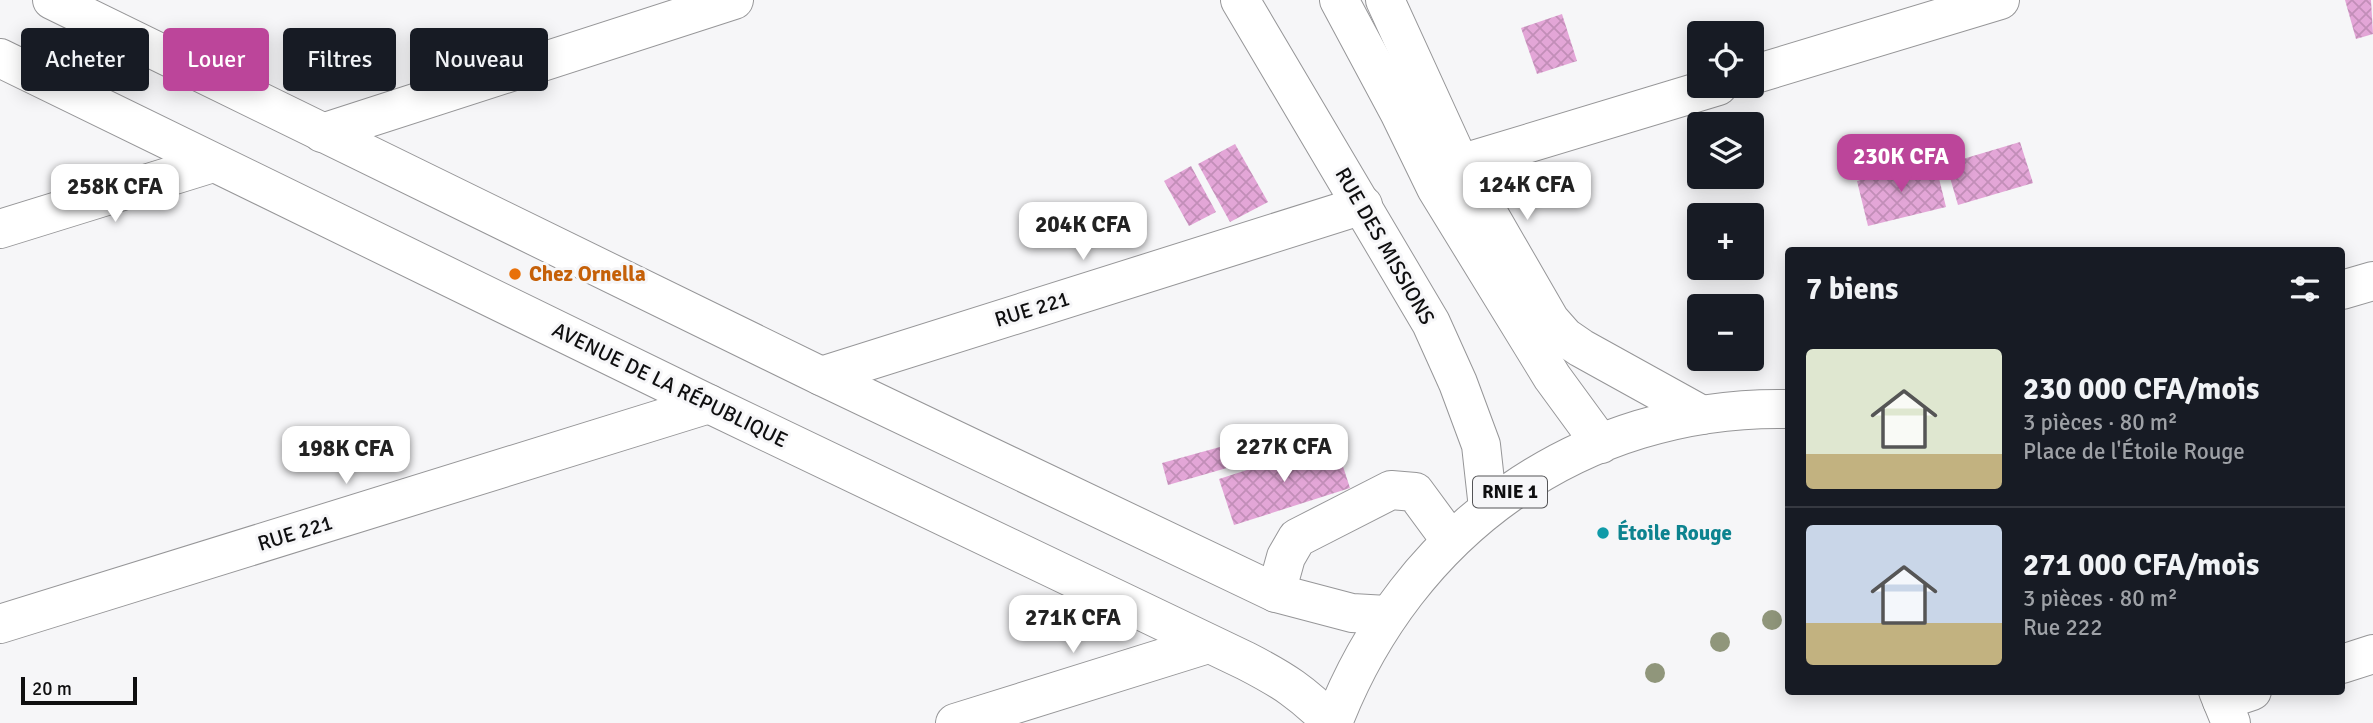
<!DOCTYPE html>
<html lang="fr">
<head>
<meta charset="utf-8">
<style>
  :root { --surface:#171b24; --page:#20242c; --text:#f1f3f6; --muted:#9ea1a6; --line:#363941; --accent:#bc459a }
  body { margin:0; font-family:Signika,sans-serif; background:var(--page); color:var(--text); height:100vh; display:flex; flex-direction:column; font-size:26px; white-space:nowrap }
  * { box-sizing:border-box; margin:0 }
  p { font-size:23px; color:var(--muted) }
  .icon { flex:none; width:38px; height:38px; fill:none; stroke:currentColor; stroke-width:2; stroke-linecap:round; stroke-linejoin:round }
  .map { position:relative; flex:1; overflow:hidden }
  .drawer { position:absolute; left:1785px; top:247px; width:560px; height:448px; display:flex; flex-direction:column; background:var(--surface); border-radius:7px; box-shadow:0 4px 18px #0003 }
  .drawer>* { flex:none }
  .guide { position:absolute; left:21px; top:28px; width:665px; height:63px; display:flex; gap:14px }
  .tools { position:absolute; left:1687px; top:21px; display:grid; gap:14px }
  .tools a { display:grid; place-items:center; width:77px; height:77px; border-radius:7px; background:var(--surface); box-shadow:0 4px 18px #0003; font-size:35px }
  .scale { position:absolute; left:21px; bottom:18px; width:116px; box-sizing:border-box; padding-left:7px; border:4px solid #0f0f10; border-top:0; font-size:19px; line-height:24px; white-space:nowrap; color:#0f0f10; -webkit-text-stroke:5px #f6f6f8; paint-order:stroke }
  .price { position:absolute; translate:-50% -60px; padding:0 16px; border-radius:14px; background:#fff; color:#222; font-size:23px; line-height:46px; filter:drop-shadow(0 2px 4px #0008) }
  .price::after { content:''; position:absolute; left:50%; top:42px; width:21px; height:16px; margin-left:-10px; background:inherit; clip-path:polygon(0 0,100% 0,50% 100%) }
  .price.selected { background:var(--accent); color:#fff }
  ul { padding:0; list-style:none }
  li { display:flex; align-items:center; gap:21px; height:175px; padding:0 21px }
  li+li { border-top:2px solid var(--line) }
  li span { display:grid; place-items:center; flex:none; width:196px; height:140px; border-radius:7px; color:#555 }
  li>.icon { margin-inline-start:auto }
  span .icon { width:84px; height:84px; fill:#fffc; stroke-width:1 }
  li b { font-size:30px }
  h2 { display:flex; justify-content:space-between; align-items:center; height:84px; padding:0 21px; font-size:30px }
  .tag { padding:0 24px; border-radius:7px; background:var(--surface); box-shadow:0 4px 18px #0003; font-size:24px; line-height:63px }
  .tag.selected { background:var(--accent); color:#fff }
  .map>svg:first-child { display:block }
</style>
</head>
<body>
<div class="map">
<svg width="2373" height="723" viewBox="0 0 2373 723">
  <defs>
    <pattern id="building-cross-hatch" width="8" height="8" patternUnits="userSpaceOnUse" patternTransform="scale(1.75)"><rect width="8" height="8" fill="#e3a6d7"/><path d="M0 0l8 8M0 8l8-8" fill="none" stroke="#c28eb8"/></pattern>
  </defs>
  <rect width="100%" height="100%" fill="#f6f6f8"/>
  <!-- building -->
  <path fill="url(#building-cross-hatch)" d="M 2345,0 L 2371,0 L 2373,34 L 2356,39 Z
    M 1562,14 L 1577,61 L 1537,74 L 1521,28 Z
    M 2020,142 L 2033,183 L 1958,205 L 1946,164 Z
    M 1235,144 L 1268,202 L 1230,222 L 1198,164 Z
    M 1935,162 L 1946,207 L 1868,226 L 1857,181 Z
    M 1191,166 L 1216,212 L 1189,226 L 1164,181 Z
    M 1238,442 L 1244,463 L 1168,485 L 1162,463 Z
    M 1335,442 L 1350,488 L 1234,525 L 1219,479 Z"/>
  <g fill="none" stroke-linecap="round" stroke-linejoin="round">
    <!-- minor casing -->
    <g stroke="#969698" stroke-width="40">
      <path id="minor" d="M 1385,0 L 1460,164 L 1550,320 L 1565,337 L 1581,348 L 1702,415
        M 1752,75 L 2000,0
        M 322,133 L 734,0
        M 1460,164 L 1718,86
        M 0,229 L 213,163
        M 2342,290 L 2373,281
        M 821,376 L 1363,205
        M 1276,593 L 1286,557 L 1297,538 L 1391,490 L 1415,492 L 1451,541
        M 0,624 L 709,404
        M 955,723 L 1208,644"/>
    </g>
    <!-- major casing -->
    <g stroke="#969698" stroke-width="40">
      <path id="major" d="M 52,0 L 821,376 L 1276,593 L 1352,613 L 1387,615
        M 0,58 L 709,404 L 1246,661 C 1283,680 1303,693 1332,723
        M 2342,664 L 2373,654
        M 2222,701 L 2252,691"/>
    </g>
    <!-- highway casing -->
    <g stroke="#969698" stroke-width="40">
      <path id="highway" d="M 1240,0 L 1431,323 L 1458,383 L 1481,445 L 1488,508
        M 1339,0 L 1399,112 L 1436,188 L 1552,377 L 1601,444
        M 2218,691 L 2231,723
        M 1333,723 C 1407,531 1580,405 1788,409"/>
    </g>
    <!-- minor -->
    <use href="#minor" stroke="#fff" stroke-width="38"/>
    <!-- major -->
    <use href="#major" stroke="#fff" stroke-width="38"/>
    <!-- highway -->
    <use href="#highway" stroke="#fff" stroke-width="38"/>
  </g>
  <!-- trees -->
  <g fill="#90967b">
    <circle cx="1772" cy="620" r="10"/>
    <circle cx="1720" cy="642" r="10"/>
    <circle cx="1655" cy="673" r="10"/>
  </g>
  <!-- markers -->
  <circle fill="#e8710a" stroke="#f6f6f8" stroke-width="2.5" cx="515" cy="274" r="7"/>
  <circle fill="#0f9aa8" stroke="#f6f6f8" stroke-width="2.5" cx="1603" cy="533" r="7"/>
  <g text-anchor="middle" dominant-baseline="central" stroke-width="6" stroke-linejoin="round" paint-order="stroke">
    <!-- shield labels -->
    <rect fill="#f6f6f8" stroke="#545456" stroke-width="2" x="1473" y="476.5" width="74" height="31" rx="5"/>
    <g font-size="19" font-weight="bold" fill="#0f0f10">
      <text x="1510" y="492">RNIE 1</text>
    </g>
    <!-- street labels -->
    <g font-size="21" fill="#0f0f10" stroke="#f6f6f8">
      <text transform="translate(1385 246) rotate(60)">RUE DES MISSIONS</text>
      <text transform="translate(1032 309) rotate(-17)">RUE 221</text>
      <text transform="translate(670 385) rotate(26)">AVENUE DE LA RÉPUBLIQUE</text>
      <text transform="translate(295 533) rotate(-17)">RUE 221</text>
    </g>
    <!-- food labels -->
    <g font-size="21" font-weight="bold" fill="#c56008" stroke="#f6f6f8" text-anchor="start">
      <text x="529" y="274">Chez Ornella</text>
    </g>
    <!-- culture labels -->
    <g font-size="21" font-weight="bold" fill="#0d838f" stroke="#f6f6f8" text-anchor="start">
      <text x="1617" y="533">Étoile Rouge</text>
    </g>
  </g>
</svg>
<div class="tools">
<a><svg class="icon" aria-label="locate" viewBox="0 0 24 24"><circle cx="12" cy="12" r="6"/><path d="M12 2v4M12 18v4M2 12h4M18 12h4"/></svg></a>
<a><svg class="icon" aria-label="layers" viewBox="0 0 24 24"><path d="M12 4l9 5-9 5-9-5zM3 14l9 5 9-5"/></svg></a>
<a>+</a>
<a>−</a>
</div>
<div class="scale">20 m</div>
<b class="price selected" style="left:1901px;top:194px">230K CFA</b>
<b class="price" style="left:1527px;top:222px">124K CFA</b>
<b class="price" style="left:115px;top:224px">258K CFA</b>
<b class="price" style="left:1083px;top:262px">204K CFA</b>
<b class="price" style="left:1284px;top:484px">227K CFA</b>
<b class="price" style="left:346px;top:486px">198K CFA</b>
<b class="price" style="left:1073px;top:655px">271K CFA</b>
<div class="guide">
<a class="tag">Acheter</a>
<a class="tag selected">Louer</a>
<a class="tag">Filtres</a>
<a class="tag">Nouveau</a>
</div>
<section class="drawer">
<h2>7 biens<svg class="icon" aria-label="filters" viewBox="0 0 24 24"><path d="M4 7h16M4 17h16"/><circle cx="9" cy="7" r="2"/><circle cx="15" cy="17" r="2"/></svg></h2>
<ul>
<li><span style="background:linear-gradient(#dfe7d0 75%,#c2b280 0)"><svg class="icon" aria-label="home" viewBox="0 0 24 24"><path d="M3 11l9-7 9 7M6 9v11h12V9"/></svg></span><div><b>230 000 CFA/mois</b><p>3 pièces · 80 m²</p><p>Place de l'Étoile Rouge</p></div></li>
<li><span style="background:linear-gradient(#c9d6e8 70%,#c2b280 0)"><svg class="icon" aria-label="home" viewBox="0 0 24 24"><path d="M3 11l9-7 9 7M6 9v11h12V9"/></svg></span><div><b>271 000 CFA/mois</b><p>3 pièces · 80 m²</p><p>Rue 222</p></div></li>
</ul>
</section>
</div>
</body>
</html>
